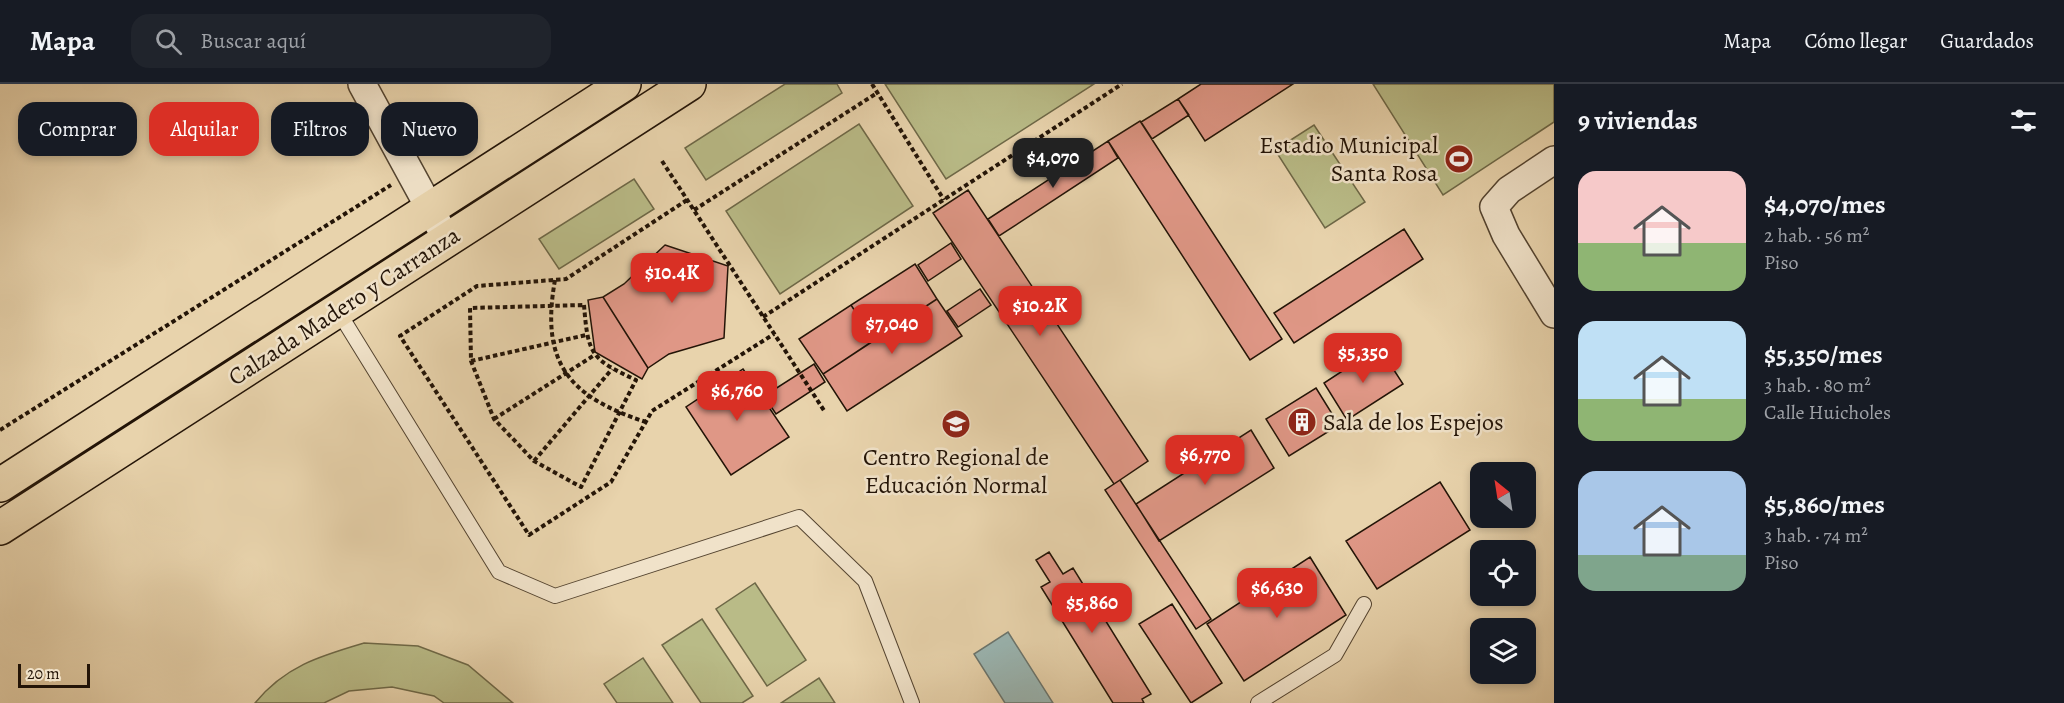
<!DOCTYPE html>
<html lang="es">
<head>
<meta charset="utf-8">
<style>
  :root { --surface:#171b24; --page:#20242c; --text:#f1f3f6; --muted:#9ea1a6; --line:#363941; --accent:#d93025 }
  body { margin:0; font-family:Alegreya,serif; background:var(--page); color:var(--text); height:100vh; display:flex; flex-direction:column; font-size:22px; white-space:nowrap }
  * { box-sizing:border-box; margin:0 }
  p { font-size:20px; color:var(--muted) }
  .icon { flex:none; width:33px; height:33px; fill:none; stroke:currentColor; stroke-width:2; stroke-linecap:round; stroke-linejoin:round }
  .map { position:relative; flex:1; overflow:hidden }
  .side { display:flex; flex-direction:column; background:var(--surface); width:510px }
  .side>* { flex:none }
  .top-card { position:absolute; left:18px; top:18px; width:570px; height:54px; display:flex; gap:12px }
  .needle { width:39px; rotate:330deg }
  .fabs { position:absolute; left:1470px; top:378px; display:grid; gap:12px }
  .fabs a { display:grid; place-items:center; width:66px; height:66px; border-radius:12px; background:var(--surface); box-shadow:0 3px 9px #0003; font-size:30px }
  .scale { position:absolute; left:18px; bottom:15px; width:72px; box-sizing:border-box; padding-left:6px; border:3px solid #231407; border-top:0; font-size:16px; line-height:21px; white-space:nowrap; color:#231407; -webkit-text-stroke:4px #f0e2c9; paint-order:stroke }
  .price { position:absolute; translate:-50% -51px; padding:0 14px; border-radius:12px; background:var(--accent); color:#fff; font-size:20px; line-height:39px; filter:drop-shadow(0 2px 3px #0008) }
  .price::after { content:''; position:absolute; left:50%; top:36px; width:18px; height:14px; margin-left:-9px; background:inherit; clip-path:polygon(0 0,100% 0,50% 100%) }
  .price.active { background:#222; color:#fff }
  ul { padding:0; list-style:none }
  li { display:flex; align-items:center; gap:18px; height:150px; padding:0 24px }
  li span { display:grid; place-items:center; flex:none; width:168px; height:120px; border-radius:18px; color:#555 }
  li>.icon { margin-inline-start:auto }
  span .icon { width:72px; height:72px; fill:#fffc; stroke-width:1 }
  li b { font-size:26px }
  h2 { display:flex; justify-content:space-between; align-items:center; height:72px; padding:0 24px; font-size:26px }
  .pill { padding:0 21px; border-radius:18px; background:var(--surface); box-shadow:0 3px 9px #0003; font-size:21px; line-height:54px }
  .pill.active { background:var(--accent); color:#fff }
  header { display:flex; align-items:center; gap:36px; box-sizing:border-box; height:84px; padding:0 30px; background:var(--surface); border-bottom:2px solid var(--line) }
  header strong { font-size:28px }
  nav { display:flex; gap:33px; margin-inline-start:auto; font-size:21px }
  .search { width:420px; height:54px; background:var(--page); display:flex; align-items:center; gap:15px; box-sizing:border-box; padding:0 21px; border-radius:18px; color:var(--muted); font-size:22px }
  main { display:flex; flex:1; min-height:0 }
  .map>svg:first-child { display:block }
</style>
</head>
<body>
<header>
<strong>Mapa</strong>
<div class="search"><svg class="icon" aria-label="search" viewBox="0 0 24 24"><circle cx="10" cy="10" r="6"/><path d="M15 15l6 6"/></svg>Buscar aquí</div>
<nav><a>Mapa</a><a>Cómo llegar</a><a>Guardados</a></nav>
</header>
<main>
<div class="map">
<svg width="1554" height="619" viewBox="0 0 1554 619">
  <rect width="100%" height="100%" fill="#e8d3ac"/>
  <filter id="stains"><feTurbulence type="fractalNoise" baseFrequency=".00333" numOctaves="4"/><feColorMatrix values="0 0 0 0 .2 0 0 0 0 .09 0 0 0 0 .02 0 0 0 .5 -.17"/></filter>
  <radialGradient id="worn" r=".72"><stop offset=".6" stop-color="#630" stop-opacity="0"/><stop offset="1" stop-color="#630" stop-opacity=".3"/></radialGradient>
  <!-- green -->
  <path fill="#b9bb87" stroke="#6e6847" stroke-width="1.5" d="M 785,0 L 837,0 L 842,9 L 706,96 L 685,64 Z
    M 885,0 L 1094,0 L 946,95 Z
    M 1373,0 L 1554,0 L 1554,38 L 1443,111 Z
    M 859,40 L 913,122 L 780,210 L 726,127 Z
    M 1314,41 L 1365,118 L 1325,144 L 1275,66 Z
    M 634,95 L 654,125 L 559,185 L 539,155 Z
    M 755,499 L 806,576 L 767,602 L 716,525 Z
    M 702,535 L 753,612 L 742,619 L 701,619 L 662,561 Z
    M 364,559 L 418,562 L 468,581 L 513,619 L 444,619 L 434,612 L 392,603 L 349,607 L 324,619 L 255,619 C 285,582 320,572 364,559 Z
    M 643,574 L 673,619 L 617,619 L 604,600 Z
    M 819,594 L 835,619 L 781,619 Z"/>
  <!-- water -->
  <path fill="#9ab6b3" stroke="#6a756e" stroke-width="1.5" d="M 1008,548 L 1053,619 L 1005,619 L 974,570 Z"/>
  <!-- building -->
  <path fill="#df9786" stroke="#231407" stroke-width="1.5" d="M 1201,0 L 1293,0 L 1205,57 L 1178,15 Z
    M 1178,15 L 1189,31 L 1152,55 L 1141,38 Z
    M 1140,37 L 1282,255 L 1250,276 L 1108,57 Z
    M 1108,57 L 1118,74 L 999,152 L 988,135 Z
    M 968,106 L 1148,377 L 1114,400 L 933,129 Z
    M 1404,145 L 1423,175 L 1294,259 L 1274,229 Z
    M 951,159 L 961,175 L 928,197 L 918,181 Z
    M 665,161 L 728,182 L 724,254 L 669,270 L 648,284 L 603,213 L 624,200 Z
    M 915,180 L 937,215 L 874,256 L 851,221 Z
    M 980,205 L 991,221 L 958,243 L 947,227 Z
    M 603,213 L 648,284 L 642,295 L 595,268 L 588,216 Z
    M 937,215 L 962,252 L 847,327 L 823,290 Z
    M 851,221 L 874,256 L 823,290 L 799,255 Z
    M 1379,263 L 1403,300 L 1347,336 L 1324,299 Z
    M 814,280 L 825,298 L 776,330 L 764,312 Z
    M 743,285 L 789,353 L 731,391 L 686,323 Z
    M 1316,304 L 1339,341 L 1289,372 L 1266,335 Z
    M 1251,346 L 1274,384 L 1159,457 L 1136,420 Z
    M 1120,396 L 1211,535 L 1196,545 L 1105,406 Z
    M 1440,398 L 1470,446 L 1377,505 L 1346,457 Z
    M 1049,468 L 1063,490 L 1073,484 L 1151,610 L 1142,615 L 1144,619 L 1113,619 L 1041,503 L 1050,498 L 1036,476 Z
    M 1310,473 L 1346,531 L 1244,597 L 1207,540 Z
    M 1172,520 L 1222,599 L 1191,619 L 1139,540 Z"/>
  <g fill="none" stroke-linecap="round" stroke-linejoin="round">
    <!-- service casing -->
    <g stroke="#544430" stroke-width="16">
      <path id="service" d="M 338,227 L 499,488 L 555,512 L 799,433 L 865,497 L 912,619
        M 1258,619 L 1335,571 L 1364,520"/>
    </g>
    <!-- minor casing -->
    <g stroke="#544430" stroke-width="30">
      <path id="minor" d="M 362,0 L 447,156
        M 1554,76 L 1509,106 L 1494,123 L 1506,151 L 1554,230"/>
    </g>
    <!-- primary casing -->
    <g stroke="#231407" stroke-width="36">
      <path id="primary" d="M 0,401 L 624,0
        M 0,444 L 689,0"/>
    </g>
    <!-- path -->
    <path stroke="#231407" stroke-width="4" stroke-dasharray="4.5 3" stroke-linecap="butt" d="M 872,0 L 944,116
      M 662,77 L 825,328
      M 687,116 L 566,195 L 477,202 L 400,252 L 529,451 L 611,398 L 652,327 L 774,250
      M 694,126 L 877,9
      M 555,196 C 540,279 569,313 646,338
      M 584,221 C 588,271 591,275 636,296 L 581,403 L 534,377 L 494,335 L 471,277 L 470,224 Z
      M 763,233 L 1122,0
      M 471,277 L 586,251
      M 494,335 L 593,272
      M 0,346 L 391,101
      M 534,377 L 612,285"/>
    <!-- service -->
    <use href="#service" stroke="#f0e2c9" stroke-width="14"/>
    <!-- minor -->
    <use href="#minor" stroke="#f0e2c9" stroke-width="27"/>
    <!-- primary -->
    <use href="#primary" stroke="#e8d3ac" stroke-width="33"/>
  </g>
  <!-- icons -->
  <defs>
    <g id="stadium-disc" transform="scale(1.5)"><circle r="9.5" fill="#8f2418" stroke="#f0e2c9"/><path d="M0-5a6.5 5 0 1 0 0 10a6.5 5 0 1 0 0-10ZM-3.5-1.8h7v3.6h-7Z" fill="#fff"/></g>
    <g id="building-disc" transform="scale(1.5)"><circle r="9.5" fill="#8f2418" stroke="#f0e2c9"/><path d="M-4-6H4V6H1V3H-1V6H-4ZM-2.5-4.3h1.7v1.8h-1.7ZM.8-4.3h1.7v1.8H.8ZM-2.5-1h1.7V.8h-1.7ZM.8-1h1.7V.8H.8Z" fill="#fff"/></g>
    <g id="university-disc" transform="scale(1.5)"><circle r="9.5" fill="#8f2418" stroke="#f0e2c9"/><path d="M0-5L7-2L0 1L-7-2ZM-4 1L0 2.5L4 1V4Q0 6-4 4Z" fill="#fff"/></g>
  </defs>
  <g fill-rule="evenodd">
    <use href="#stadium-disc" x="1459" y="75"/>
    <use href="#building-disc" x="1302" y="338"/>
    <use href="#university-disc" x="956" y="340"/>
  </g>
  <g text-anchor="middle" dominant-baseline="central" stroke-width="5" stroke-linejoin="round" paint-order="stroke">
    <!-- poi labels -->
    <g font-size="24" fill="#231407" stroke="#f0e2c9" text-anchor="end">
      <text x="1438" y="61">Estadio Municipal<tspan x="1438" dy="28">Santa Rosa</tspan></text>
      <text x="1323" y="338" text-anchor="start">Sala de los Espejos</text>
      <text x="956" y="373" text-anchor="middle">Centro Regional de<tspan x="956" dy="28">Educación Normal</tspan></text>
    </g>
    <!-- street labels -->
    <g font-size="24" fill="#231407" stroke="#f0e2c9">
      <text transform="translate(344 222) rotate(-33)">Calzada Madero y Carranza</text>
    </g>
  </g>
  <rect width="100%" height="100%" filter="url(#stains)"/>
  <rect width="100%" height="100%" fill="url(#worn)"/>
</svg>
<div class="fabs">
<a><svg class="needle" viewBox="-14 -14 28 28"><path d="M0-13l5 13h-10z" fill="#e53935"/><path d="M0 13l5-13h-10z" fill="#9ea1a6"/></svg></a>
<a><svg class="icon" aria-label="locate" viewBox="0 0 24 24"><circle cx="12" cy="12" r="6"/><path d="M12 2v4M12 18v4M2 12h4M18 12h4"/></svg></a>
<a><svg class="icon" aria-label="layers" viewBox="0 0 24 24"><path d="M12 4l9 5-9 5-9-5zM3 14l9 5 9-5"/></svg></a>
</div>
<div class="scale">20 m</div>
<b class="price active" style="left:1053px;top:105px">$4,070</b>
<b class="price" style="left:672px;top:220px">$10.4K</b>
<b class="price" style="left:1040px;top:253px">$10.2K</b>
<b class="price" style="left:892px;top:271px">$7,040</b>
<b class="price" style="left:1363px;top:300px">$5,350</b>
<b class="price" style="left:737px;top:338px">$6,760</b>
<b class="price" style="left:1205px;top:402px">$6,770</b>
<b class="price" style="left:1277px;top:535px">$6,630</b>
<b class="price" style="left:1092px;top:550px">$5,860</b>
<div class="top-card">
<a class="pill">Comprar</a>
<a class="pill active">Alquilar</a>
<a class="pill">Filtros</a>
<a class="pill">Nuevo</a>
</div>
</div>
<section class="side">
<h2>9 viviendas<svg class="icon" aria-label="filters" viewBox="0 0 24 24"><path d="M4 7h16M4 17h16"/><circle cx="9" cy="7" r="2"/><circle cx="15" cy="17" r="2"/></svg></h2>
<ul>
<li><span style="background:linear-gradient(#f6c9c9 60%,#8fb573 0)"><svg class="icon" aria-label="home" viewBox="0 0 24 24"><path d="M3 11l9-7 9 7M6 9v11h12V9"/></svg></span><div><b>$4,070/mes</b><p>2 hab. · 56 m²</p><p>Piso</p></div></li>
<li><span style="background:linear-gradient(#bfe0f5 65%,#8fb573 0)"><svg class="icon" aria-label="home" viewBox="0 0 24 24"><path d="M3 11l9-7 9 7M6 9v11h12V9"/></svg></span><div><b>$5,350/mes</b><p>3 hab. · 80 m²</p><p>Calle Huicholes</p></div></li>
<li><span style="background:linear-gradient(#a9c7e8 70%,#7fa58c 0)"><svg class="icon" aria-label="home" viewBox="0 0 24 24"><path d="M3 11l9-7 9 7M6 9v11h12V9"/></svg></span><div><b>$5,860/mes</b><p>3 hab. · 74 m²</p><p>Piso</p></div></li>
</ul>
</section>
</main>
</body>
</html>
